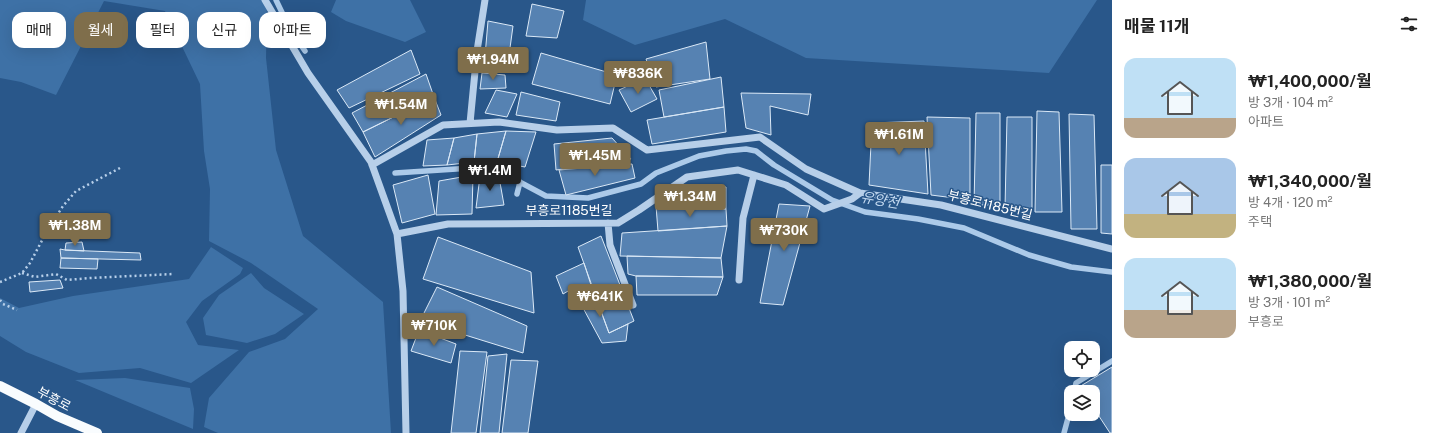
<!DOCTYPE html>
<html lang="ko">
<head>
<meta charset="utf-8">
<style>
  :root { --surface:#fff; --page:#f6f6f6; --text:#222; --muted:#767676; --accent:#7f6e4b }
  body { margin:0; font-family:"Public Sans","Noto Sans KR",sans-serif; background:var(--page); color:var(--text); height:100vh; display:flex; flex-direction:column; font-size:15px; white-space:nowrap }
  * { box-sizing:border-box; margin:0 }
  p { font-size:13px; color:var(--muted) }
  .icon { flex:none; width:22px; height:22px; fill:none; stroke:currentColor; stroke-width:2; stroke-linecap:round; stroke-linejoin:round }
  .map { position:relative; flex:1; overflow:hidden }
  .panel { display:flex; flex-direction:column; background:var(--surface); width:320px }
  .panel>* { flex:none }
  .top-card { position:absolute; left:12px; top:12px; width:380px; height:36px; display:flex; gap:8px }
  .controls { position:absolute; left:1064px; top:341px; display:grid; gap:8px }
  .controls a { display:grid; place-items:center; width:36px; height:36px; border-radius:8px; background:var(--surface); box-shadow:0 4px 16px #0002; font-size:20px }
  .price { position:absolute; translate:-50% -34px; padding:0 9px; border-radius:4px; background:var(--accent); color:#fff; font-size:13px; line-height:26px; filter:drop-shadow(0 1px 2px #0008) }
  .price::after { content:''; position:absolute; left:50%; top:24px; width:12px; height:9px; margin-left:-6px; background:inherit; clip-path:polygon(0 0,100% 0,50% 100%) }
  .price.selected { background:#222; color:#fff }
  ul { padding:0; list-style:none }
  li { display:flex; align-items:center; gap:12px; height:100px; padding:0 12px }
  li span { display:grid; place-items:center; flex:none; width:112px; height:80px; border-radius:12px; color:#555 }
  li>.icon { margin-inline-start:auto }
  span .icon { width:48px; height:48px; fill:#fffc; stroke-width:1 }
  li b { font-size:17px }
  h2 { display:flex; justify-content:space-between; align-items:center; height:48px; padding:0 12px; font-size:17px }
  .tag { padding:0 14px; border-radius:12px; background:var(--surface); box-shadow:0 4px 16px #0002; font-size:14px; line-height:36px }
  .tag.selected { background:var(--accent); color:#fff }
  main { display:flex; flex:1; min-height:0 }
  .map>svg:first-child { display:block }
</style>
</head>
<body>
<main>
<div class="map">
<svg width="1112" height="433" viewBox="0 0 1112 433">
  <rect width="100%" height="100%" fill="#29578a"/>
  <!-- green -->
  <path fill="#3e71a6" d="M 0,0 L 267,0 L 266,58 L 276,150 L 303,236 L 383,302 L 391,433 L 218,433 L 204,427 L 209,398 L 249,352 L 285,339 L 318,309 L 251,263 L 209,241 L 210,189 L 204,151 L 200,84 L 165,11 L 104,1 L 56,95 L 21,82 L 0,78 Z
    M 336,0 L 410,0 L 426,32 L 405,42 L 346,21 L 331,12 Z
    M 586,0 L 1097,0 L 1049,73 L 806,58 L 725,19 L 635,45 L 583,20 Z
    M 211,247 L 243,268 L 240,274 L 202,301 L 186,322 L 198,345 L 239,350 L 191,383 L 140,368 L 79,373 L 26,352 L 0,336 L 0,298 L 19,308 L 73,296 L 189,279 Z
    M 251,273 L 264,288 L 304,314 L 275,334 L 247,343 L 206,335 L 203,318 L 219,295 Z
    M 125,378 L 190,388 L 194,409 L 193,429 L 75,380 Z"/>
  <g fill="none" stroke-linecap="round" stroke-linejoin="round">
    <!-- stream -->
    <path stroke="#accae9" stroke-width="5.5" d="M 276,0 L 290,29 L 305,51
      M 395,173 L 487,167 L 514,179 L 546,196 L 588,198 L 641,184 L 656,173 L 699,156 L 726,151 L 746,149 L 756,151 L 774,165 L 832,200 L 865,212 L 918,219 L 964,228 L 1029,255 L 1071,267 L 1112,272
      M 517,194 L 520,182
      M 1074,392 L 1076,383 L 1112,361
      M 1064,433 L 1071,407"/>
  </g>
  <!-- building -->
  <path fill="#5682b2" stroke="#dbe9f7" d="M 532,4 L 564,11 L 557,38 L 526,36 Z
    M 488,21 L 513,26 L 507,70 L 484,68 Z
    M 706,42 L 710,79 L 656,87 L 646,59 Z
    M 411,50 L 420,74 L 349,108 L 337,90 Z
    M 541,53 L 617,75 L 610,104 L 532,84 Z
    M 482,73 L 505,75 L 506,88 L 480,89 Z
    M 426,74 L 434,97 L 363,132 L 352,113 Z
    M 721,77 L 724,107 L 664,117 L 659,90 Z
    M 645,78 L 657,99 L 631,112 L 619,90 Z
    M 496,90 L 517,94 L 507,117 L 485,113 Z
    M 521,92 L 560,102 L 556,121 L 516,115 Z
    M 741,93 L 811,94 L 808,115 L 770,106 L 771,135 L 746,128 Z
    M 434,97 L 441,115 L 375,157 L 363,132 Z
    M 724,107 L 726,132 L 652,144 L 647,120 Z
    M 1037,111 L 1059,112 L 1062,212 L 1035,212 Z
    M 976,113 L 1000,113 L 1000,205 L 974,205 Z
    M 1069,114 L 1094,115 L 1097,229 L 1071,229 Z
    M 927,117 L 970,118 L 970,200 L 931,195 Z
    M 1007,117 L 1032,117 L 1032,209 L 1005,208 Z
    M 924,121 L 928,194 L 869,185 L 872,123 Z
    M 506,131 L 536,132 L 525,167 L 497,162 Z
    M 506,131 L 497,162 L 474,162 L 477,134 Z
    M 477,134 L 474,162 L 447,165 L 454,138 Z
    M 454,138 L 447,165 L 423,166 L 427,140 Z
    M 612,138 L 631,159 L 556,170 L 554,144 Z
    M 632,164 L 635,178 L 566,195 L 559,170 Z
    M 1101,165 L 1112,165 L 1112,234 L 1101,233 Z
    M 428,175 L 435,214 L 402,223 L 393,185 Z
    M 473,175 L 472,214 L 436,215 L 439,181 Z
    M 480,176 L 499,177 L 504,205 L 476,208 Z
    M 726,187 L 726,209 L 683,207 L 685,188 Z
    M 779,204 L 810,206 L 783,305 L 760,303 Z
    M 656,206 L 726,209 L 727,226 L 658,231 Z
    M 727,226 L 721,258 L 620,256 L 622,233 Z
    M 601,236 L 634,321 L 609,333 L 578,247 Z
    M 438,237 L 531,272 L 534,313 L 423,279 Z
    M 82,242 L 84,251 L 65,250 L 66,243 Z
    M 60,249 L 65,250 L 140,253 L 141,260 L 61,258 Z
    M 627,256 L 721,258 L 723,277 L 636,276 L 628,274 Z
    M 61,258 L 98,259 L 97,269 L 60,268 Z
    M 584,263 L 591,285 L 575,287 L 563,294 L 556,276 Z
    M 636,276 L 723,277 L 717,295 L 637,295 Z
    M 60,280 L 63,288 L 30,292 L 29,282 Z
    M 591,285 L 609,333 L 628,324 L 626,341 L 602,343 L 576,295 Z
    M 437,287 L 527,326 L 523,353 L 420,321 Z
    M 419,330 L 456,344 L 451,363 L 411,351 Z
    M 460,351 L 487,352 L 476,433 L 451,433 Z
    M 507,354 L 499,433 L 480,433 L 488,356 Z
    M 511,360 L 538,361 L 528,433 L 502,433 Z
    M 1112,367 L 1112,433 L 1110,433 L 1093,407 L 1093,392 L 1083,392 L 1079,387 Z"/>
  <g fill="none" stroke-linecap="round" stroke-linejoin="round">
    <!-- path -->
    <path stroke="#b7cfe9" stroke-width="2.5" stroke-dasharray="2 3" stroke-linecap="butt" d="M 22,273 L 35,277 L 56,274 L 67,280 L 90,278 L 174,274
      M 0,282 L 22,273 L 30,263 L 47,231 L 63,206 L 76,191 L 120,168
      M 0,300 L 3,304 L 17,310"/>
    <!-- minor -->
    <path stroke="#b7cfe9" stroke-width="7" d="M 265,0 L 308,73 L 371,162 L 397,234 L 403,291 L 406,433
      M 470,123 L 477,51 L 485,0
      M 372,165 L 443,125 L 499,122 L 557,130 L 613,128 L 647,150 L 760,137 L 806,169 L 860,193 L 941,205 L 1112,249
      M 608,223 L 610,245 L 633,305
      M 397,234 L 448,224 L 618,223 L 639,210 L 687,177 L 738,170 L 786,185 L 824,209 L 852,199 L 860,193
      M 739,280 L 743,218 L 754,175
      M 21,433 L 36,404"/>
    <!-- major -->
    <path stroke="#f9fcfe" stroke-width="10" d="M 0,386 L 36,404 L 57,416 L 97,433"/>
  </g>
  <g text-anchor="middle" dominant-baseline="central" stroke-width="3" stroke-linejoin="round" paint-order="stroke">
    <!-- street labels -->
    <g font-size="13" fill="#fff" stroke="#29578a">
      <text transform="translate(990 205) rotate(14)">부흥로1185번길</text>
      <text x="569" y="210">부흥로1185번길</text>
      <text transform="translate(54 399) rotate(28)">부흥로</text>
    </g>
    <!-- water labels -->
    <g font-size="14" font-style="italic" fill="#c3d9f0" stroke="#29578a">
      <text transform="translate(880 200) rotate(10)">유양천</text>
    </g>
  </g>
</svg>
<div class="controls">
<a><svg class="icon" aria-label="locate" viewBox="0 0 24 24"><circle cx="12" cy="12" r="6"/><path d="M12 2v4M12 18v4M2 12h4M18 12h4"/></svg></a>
<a><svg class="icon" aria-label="layers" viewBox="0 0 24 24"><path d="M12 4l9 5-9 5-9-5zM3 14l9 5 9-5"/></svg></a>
</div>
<b class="price" style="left:493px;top:81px">₩1.94M</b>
<b class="price" style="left:638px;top:95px">₩836K</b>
<b class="price" style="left:401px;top:126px">₩1.54M</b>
<b class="price" style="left:899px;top:156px">₩1.61M</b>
<b class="price" style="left:595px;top:177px">₩1.45M</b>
<b class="price selected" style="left:490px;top:192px">₩1.4M</b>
<b class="price" style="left:690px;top:218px">₩1.34M</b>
<b class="price" style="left:75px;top:247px">₩1.38M</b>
<b class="price" style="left:784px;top:252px">₩730K</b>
<b class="price" style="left:600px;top:318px">₩641K</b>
<b class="price" style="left:434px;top:347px">₩710K</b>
<div class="top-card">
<a class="tag">매매</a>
<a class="tag selected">월세</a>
<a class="tag">필터</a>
<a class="tag">신규</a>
<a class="tag">아파트</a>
</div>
</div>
<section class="panel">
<h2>매물 11개<svg class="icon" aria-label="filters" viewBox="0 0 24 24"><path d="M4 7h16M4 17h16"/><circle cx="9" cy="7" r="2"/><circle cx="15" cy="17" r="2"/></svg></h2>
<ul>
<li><span style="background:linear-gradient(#bfe0f5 75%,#b9a48a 0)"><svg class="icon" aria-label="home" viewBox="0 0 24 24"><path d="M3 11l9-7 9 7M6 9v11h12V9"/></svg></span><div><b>₩1,400,000/월</b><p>방 3개 · 104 m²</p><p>아파트</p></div></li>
<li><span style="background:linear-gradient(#a9c7e8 70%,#c2b280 0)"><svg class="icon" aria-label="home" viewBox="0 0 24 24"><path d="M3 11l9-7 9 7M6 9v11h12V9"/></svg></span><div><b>₩1,340,000/월</b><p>방 4개 · 120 m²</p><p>주택</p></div></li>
<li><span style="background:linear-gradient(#bfe0f5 65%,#b9a48a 0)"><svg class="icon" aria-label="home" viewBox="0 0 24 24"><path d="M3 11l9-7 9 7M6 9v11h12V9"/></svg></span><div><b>₩1,380,000/월</b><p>방 3개 · 101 m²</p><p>부흥로</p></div></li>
</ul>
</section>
</main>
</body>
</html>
